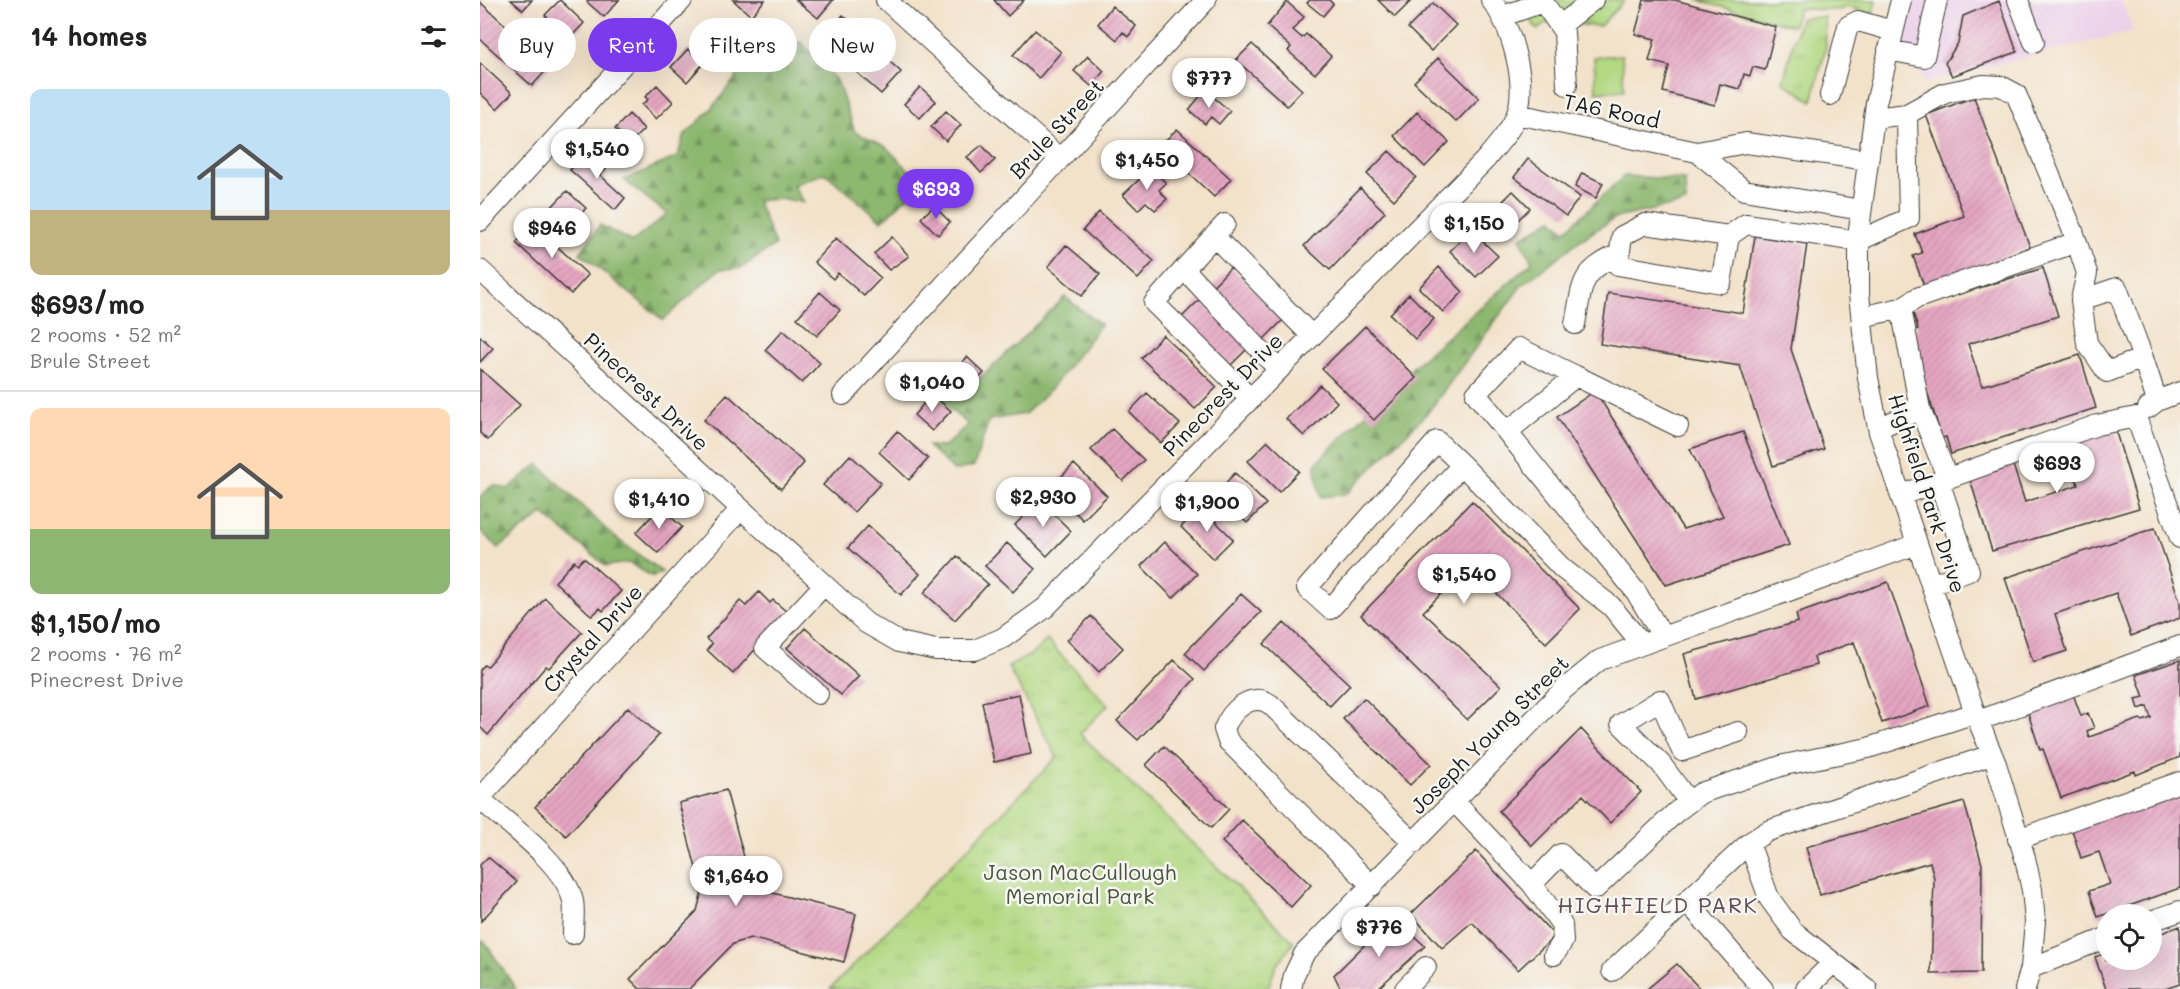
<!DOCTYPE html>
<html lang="en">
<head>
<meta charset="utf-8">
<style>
  :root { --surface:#fff; --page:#f2f2f2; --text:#222; --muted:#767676; --line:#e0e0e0; --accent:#7c3aed }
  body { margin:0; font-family:Mali,sans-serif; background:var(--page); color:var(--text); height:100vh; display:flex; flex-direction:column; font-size:22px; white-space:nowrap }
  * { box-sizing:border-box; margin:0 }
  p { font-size:20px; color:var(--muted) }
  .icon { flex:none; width:33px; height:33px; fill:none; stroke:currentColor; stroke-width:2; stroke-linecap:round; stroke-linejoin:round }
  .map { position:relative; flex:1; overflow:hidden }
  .details { display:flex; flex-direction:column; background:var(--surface); width:480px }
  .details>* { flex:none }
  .banner { position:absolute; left:18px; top:18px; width:570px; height:54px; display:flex; gap:12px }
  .buttons { position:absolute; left:1616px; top:904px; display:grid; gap:12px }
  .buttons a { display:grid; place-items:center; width:66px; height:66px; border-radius:50%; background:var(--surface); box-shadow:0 6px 24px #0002; font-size:30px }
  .price { position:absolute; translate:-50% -51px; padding:0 14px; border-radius:21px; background:#fff; color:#222; font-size:20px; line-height:39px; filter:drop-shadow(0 2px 3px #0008) }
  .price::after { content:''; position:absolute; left:50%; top:36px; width:18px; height:14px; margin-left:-9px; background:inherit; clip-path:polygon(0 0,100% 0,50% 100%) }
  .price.selected { background:var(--accent); color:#fff }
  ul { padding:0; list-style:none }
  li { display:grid; align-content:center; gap:12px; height:318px; padding:0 30px }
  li+li { border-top:2px solid var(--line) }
  li span { display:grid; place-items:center; height:186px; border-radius:12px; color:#555 }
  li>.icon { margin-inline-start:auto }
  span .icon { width:108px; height:108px; fill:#fffc; stroke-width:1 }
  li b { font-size:26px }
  h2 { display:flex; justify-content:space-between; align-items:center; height:72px; padding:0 30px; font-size:26px }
  .pill { padding:0 21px; border-radius:27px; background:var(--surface); box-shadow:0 6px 24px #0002; font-size:21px; line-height:54px }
  .pill.selected { background:var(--accent); color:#fff }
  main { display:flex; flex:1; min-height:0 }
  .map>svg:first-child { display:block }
</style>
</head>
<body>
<main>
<section class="details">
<h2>14 homes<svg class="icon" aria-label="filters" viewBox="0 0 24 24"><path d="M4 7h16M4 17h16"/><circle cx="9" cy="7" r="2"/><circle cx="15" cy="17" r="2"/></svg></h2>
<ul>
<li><span style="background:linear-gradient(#bfe0f5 65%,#c2b280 0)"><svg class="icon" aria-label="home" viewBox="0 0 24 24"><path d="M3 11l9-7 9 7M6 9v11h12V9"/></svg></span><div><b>$693/mo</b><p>2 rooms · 52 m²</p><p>Brule Street</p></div></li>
<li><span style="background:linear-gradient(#ffd9b3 65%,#8fb573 0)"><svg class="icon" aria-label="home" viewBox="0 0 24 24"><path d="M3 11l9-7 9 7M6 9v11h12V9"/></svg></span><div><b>$1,150/mo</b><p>2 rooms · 76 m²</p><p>Pinecrest Drive</p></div></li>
</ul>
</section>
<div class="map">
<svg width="1700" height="989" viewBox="0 0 1700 989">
  <defs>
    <pattern id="forest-firs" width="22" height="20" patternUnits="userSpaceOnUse" patternTransform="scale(1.5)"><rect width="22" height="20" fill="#8db870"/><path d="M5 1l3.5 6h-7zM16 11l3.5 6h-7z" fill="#72955b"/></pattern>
    <pattern id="park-tufts" width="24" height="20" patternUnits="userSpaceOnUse" patternTransform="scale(1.5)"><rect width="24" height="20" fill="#b2d882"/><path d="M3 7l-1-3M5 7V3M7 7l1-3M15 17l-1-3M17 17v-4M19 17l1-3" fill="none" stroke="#98b970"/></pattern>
    <pattern id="building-hatch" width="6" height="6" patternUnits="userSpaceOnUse" patternTransform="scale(1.5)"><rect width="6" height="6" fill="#e5a6c2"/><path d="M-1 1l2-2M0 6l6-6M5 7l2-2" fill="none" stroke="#c48ea6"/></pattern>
  </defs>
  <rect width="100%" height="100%" fill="#f6f6f2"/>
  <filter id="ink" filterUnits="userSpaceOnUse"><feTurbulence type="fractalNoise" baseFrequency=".0167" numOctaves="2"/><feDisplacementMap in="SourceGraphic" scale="12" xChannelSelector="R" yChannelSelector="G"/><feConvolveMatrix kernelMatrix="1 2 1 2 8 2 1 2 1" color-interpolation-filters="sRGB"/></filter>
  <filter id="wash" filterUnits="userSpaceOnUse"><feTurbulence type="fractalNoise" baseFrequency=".008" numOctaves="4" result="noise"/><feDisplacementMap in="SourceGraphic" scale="24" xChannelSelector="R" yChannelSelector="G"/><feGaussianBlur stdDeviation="1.35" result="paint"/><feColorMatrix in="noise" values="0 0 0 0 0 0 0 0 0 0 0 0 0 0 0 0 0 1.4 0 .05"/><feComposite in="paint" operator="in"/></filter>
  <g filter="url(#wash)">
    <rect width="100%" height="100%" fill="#f3e2ca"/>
    <!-- built -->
    <path fill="#ecd1ea" d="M 1416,0 L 1641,0 L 1653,31 L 1447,82 L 1408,39 Z"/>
    <!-- grass -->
    <path fill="#b2d882" stroke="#677a4f" stroke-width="1.5" d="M 1142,55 L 1144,90 L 1116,92 L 1114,57 Z"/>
    <!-- forest -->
    <path fill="url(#forest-firs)" stroke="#546a46" stroke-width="1.5" d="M 321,42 L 357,81 L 375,132 L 405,146 L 442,183 L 402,221 L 345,173 L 313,185 L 324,203 L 305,199 L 277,200 L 295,245 L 261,268 L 240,269 L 183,320 L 100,253 L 120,225 L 152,242 L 187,214 L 144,180 L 197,157 L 205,135 L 232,108 L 261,71 L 289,49 Z
      M 1144,176 L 1205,180 L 1206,203 L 1135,218 L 1099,241 L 1041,286 L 949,411 L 866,494 L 840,497 L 835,464 L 934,366 L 1052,262 L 1040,238 L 1072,219 L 1085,231 Z
      M 585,297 L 621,325 L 571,389 L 545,414 L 509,420 L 494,466 L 474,471 L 448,446 L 464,447 L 488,424 L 459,401 L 471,389 L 485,393 Z
      M 58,464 L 132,535 L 182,572 L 173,577 L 149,563 L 126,566 L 63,514 L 18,548 L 0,530 L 0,496 L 13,485 L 28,489 Z
      M 4,941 L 36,989 L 0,989 L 0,942 Z"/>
    <!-- park -->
    <path fill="url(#park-tufts)" stroke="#677a4f" stroke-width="1.5" d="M 1039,0 L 1145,0 L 1120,26 L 1067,23 L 1057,30 Z
      M 1217,0 L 1396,0 L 1393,14 L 1366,7 L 1359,10 L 1318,9 L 1313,26 Z
      M 1345,17 L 1346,47 L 1332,101 L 1303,82 L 1320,18 Z
      M 567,640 L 628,705 L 600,734 L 814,942 L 796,966 L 788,989 L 350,989 L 577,757 L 528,667 L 552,654 Z"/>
    <g id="blocks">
      <!-- building -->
      <path fill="url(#building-hatch)" d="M 31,0 L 52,0 L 43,10 Z
        M 80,0 L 104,23 L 90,38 L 65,15 Z
        M 109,0 L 139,0 L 124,17 L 107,2 Z
        M 253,0 L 285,0 L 271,16 Z
        M 316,0 L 353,0 L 338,18 Z
        M 514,0 L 544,0 L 528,16 Z
        M 830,0 L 849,0 L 853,4 L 843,16 L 827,3 Z
        M 898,0 L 932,0 L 915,17 Z
        M 1164,0 L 1195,0 L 1296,27 L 1285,70 L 1273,67 L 1270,76 L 1264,74 L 1260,89 L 1240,84 L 1235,105 L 1183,92 L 1189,66 L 1169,61 L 1175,39 L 1155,34 Z
        M 1519,1 L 1537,52 L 1472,76 L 1465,63 L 1478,43 L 1483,16 Z
        M 0,2 L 70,66 L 52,86 L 0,39 Z
        M 807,2 L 824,17 L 813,30 L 822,38 L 826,34 L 851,56 L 835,74 L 808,51 L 811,47 L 787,26 Z
        M 953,3 L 976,25 L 951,51 L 928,28 Z
        M 632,6 L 656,26 L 648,37 L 643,32 L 637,40 L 618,24 Z
        M 363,15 L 379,29 L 369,40 L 353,26 Z
        M 248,21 L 266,37 L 250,55 L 232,39 Z
        M 555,30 L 581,52 L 559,78 L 533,55 Z
        M 772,44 L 822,90 L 807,106 L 756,60 Z
        M 395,48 L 421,72 L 401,94 L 375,71 Z
        M 208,49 L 223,64 L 207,82 L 191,67 Z
        M 608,56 L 624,71 L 611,86 L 594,71 Z
        M 958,58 L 999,98 L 976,122 L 934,82 Z
        M 0,63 L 32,93 L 17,109 L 0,93 Z
        M 177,85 L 193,102 L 176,119 L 162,105 L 168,99 L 165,97 Z
        M 440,87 L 456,101 L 440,118 L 424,104 Z
        M 725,90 L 750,111 L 739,124 L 731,117 L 725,124 L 709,110 Z
        M 1494,97 L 1550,247 L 1444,286 L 1433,256 L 1442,253 L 1435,234 L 1484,216 L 1446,115 Z
        M 466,111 L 481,125 L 466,141 L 451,127 Z
        M 937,112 L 969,142 L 945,167 L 914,136 Z
        M 149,114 L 164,129 L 150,143 L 135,129 Z
        M 697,129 L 751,179 L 734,197 L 680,146 Z
        M 502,145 L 515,160 L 501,173 L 487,157 Z
        M 909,151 L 936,177 L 914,200 L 887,174 Z
        M 107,152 L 126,169 L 120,175 L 145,198 L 135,210 L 90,170 Z
        M 1048,159 L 1100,197 L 1086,216 L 1034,177 Z
        M 671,168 L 686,183 L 679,190 L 687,199 L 675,210 L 666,202 L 658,210 L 643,195 Z
        M 1102,173 L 1123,183 L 1116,198 L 1095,187 Z
        M 880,188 L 905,212 L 850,270 L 824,246 Z
        M 87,191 L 106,208 L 85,232 L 65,214 Z
        M 1033,191 L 1050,208 L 1029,229 L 1012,212 Z
        M 454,206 L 470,222 L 458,235 L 441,218 Z
        M 619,212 L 674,261 L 658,279 L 603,230 Z
        M 53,224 L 108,275 L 91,294 L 36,243 Z
        M 991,230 L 1018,256 L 996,277 L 970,251 Z
        M 1275,236 L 1327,244 L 1311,349 L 1344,449 L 1293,466 L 1260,366 L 1120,344 L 1128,293 L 1263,313 Z
        M 412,237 L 429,256 L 409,270 L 394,254 Z
        M 356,238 L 401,278 L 384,296 L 358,273 L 353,279 L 334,262 Z
        M 586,245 L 620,274 L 602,296 L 568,267 Z
        M 751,267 L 804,319 L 780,343 L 727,292 Z
        M 959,267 L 983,292 L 963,312 L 939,288 Z
        M 1563,268 L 1578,316 L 1488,344 L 1502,386 L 1600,355 L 1616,408 L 1471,454 L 1466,437 L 1462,438 L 1428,332 L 1438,329 L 1432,309 Z
        M 340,292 L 360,310 L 337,336 L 317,318 Z
        M 929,294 L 954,319 L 935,339 L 910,314 Z
        M 720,299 L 769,347 L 750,366 L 702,317 Z
        M 885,326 L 936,378 L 894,420 L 842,369 Z
        M 303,330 L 340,363 L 322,383 L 285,350 Z
        M 683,335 L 737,387 L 715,409 L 661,358 Z
        M 0,336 L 13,348 L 0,362 Z
        M 487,357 L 504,373 L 485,393 L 468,378 Z
        M 0,369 L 40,405 L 8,440 L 0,433 Z
        M 840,385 L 857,402 L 824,436 L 806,419 Z
        M 1115,391 L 1203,529 L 1243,516 L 1210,449 L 1263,432 L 1309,545 L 1186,585 L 1077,417 Z
        M 667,393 L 700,424 L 681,443 L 649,412 Z
        M 247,394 L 324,463 L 301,489 L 224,420 Z
        M 452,394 L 471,411 L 452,431 L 434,415 Z
        M 1634,426 L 1659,508 L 1512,551 L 1489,476 L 1532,462 L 1545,502 L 1598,485 L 1586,440 Z
        M 632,429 L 664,460 L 643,481 L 611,450 Z
        M 417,431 L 448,459 L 429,480 L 399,452 Z
        M 788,441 L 819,471 L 799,492 L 768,461 Z
        M 370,455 L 401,483 L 374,512 L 343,485 Z
        M 594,464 L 627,496 L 603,520 L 570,488 Z
        M 755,473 L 786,504 L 767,523 L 736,493 Z
        M 559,500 L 591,531 L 567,556 L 535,525 Z
        M 992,501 L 1100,609 L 1066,643 L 989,566 L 943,612 L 1021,686 L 987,720 L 881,615 Z
        M 180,507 L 202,527 L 178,553 L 156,533 Z
        M 721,507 L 753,539 L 733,559 L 701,527 Z
        M 388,526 L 440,574 L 421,595 L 368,548 Z
        M 1675,528 L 1700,602 L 1700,618 L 1651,636 L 1636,593 L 1575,614 L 1587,651 L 1553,662 L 1525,578 Z
        M 685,542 L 717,574 L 693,598 L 661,566 Z
        M 527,543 L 555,569 L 533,592 L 505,566 Z
        M 477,556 L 508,584 L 475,620 L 444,593 Z
        M 104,558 L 141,591 L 123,611 L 120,608 L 112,616 L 75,582 L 94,561 L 98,564 Z
        M 1408,582 L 1450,706 L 1402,723 L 1374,642 L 1334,657 L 1336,665 L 1216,699 L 1204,654 L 1318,622 L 1316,614 Z
        M 279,592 L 290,603 L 293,600 L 308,613 L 253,674 L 227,650 L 232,644 L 226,639 L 260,601 L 266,606 Z
        M 761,594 L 781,612 L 724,671 L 705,653 Z
        M 65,598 L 102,632 L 69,668 L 66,666 L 8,735 L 0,727 L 0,670 L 4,665 L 7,667 Z
        M 611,616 L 643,648 L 619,672 L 587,640 Z
        M 804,623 L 870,685 L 850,706 L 784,644 Z
        M 325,628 L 379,676 L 361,695 L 307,648 Z
        M 694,660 L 715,679 L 658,740 L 637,721 Z
        M 1700,660 L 1700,757 L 1656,775 L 1655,771 L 1581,798 L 1563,749 L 1560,750 L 1547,710 L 1593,694 L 1601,716 L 1608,713 L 1614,728 L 1607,731 L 1609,737 L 1660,719 L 1663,721 L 1671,718 L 1667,706 L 1659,709 L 1656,699 L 1664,697 L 1656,675 Z
        M 539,694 L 551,754 L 514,762 L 502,702 Z
        M 884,698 L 951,764 L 930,785 L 863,719 Z
        M 148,707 L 179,735 L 86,836 L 55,807 Z
        M 1101,729 L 1161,792 L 1130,823 L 1103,795 L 1052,846 L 1019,811 Z
        M 684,746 L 749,809 L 731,828 L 666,765 Z
        M 246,790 L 268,872 L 285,891 L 376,914 L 364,962 L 270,938 L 253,944 L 209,989 L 160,989 L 150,979 L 217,911 L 222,891 L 199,803 Z
        M 1700,790 L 1700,888 L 1618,917 L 1609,891 L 1630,884 L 1619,852 L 1601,858 L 1591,827 Z
        M 1484,802 L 1502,864 L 1501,973 L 1451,974 L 1454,878 L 1450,862 L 1340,895 L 1326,847 Z
        M 762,820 L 831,885 L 811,907 L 742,842 Z
        M 996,851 L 1075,936 L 1038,970 L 992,922 L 962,948 L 931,914 Z
        M 8,857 L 37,882 L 1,921 L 0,865 Z
        M 913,917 L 945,946 L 897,989 L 861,989 L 854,975 Z
        M 1700,926 L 1700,984 L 1685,989 L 1626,989 L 1615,957 L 1626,953 L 1626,960 L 1671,960 L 1671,937 Z
        M 1197,964 L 1220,989 L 1167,989 Z"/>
    </g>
  </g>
  <g filter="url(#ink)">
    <use href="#blocks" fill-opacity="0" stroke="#3c3a36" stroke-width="1.5"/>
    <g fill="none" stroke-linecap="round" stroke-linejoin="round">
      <!-- minor casing -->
      <g stroke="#3c3a36" stroke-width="22">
        <path id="minor" d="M 406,0 L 580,159
          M 1421,0 L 1396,103 L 1379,229 L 1379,294 L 1388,378 L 1399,432 L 1495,713 L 1516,764 L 1545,858 L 1552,890 L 1555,921 L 1551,968 L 1545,989
          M 1538,0 L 1554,42
          M 1023,16 L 1063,2 L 1084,32 L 1087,85
          M 1081,25 L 1113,0
          M 1408,50 L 1444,57 L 1457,0
          M 1350,95 L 1368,26 L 1378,21 L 1413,31
          M 1037,114 L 1217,152 L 1266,143 L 1388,160
          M 1394,118 L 1427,114 L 1465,93 L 1503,85 L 1521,86 L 1536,94 L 1593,231 L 1607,273 L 1601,300
          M 1217,152 L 1264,190 L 1381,210
          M 0,221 L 202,0
          M 745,224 L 734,236 L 832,336
          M 1249,236 L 1241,283 L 1138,265 L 1142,236 L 1165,224 L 1249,236 L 1266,224 L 1378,241 L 1429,218 L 1427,114
          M 704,269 L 734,236
          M 0,270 L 386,623 L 419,642 L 456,650 L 495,650 L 523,638 L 565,608 L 1006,159 C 1017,145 1030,132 1036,116 C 1049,85 1031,25 1011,0
          M 1421,308 L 1437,298 L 1597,242
          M 1382,317 L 1421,308 L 1440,409
          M 1095,324 C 1103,284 1099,272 1139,254
          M 1663,358 L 1637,288 L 1601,300 L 1607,343 L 1627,372 L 1663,358 L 1677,401
          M 363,395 L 726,0
          M 771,399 L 674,303 L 704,269 L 799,370
          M 1668,408 L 1677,401 L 1700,392
          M 1399,428 L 1440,409 L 1467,477
          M 1027,432 L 996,394 L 1039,348 L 1096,376
          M 982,465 L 957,441 L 827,588 L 850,609 L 982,465 L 1083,569 L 1131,606 L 1161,643
          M 1421,495 L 1617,425 L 1656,417 L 1700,538
          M 1451,585 L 1489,571 L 1459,481
          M 1183,637 L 1156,592 L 1027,432 L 1096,376 L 1198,426
          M 338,694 L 285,648 L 344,585
          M 1498,721 L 1700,646
          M 0,798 L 260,510
          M 0,799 C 28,824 85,864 93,901 C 95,911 93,923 93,934
          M 974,801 L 1052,884 L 1082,925 L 1083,941 L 1074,955
          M 1209,802 L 1181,764 L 1141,724 L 1180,700 L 1202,751 L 1258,732
          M 1538,839 L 1700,782
          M 1052,884 L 1081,854 L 1115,889 L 1196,812 L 1221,793 L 1304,765 L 1388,748 L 1495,713
          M 892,886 L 748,741 L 744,729 C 751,711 771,691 790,704 L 934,843
          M 1207,901 L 1283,989
          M 1671,921 L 1700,911
          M 1551,968 L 1626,938
          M 1132,971 L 1269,843
          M 811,989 L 814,975 L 824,954 L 1083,690 L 1120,660 L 1437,544
          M 925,989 L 946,967
          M 1326,989 L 1352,964
          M 1387,989 L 1313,931 L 1289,898 L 1269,843 L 1288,831 L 1511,755"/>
      </g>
      <!-- minor -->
      <use href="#minor" stroke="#fff" stroke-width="20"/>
    </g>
  </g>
  <g text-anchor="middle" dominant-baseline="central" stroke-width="5" stroke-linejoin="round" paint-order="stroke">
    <!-- street labels -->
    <g font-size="21" fill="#1c1c1c" stroke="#f6f6f2">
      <text transform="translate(1132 110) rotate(12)">TA6 Road</text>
      <text transform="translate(576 128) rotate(-47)">Brule Street</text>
      <text transform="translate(167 391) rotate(43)">Pinecrest Drive</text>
      <text transform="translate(742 394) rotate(-46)">Pinecrest Drive</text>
      <text transform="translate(1448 493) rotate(72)">Highfield Park Drive</text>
      <text transform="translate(112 638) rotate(-48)">Crystal Drive</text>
      <text transform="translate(1009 734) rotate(-45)">Joseph Young Street</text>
    </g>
    <!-- park labels -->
    <g font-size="21" fill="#49543b" stroke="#f6f6f2">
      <text x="600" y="871">Jason MacCullough<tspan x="600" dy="24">Memorial Park</tspan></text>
    </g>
    <!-- neighbourhood labels -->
    <g font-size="22" letter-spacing="1.5" fill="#624c56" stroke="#f6f6f2">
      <text x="1178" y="904">HIGHFIELD PARK</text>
    </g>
  </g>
</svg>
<div class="buttons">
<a><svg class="icon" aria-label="locate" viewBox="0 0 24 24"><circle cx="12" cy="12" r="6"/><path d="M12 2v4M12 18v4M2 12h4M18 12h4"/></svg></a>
</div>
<b class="price" style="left:729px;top:109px">$777</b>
<b class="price" style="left:117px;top:180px">$1,540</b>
<b class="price" style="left:667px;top:191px">$1,450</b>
<b class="price selected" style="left:456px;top:220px">$693</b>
<b class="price" style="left:994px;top:254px">$1,150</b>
<b class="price" style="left:72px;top:259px">$946</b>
<b class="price" style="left:452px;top:413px">$1,040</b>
<b class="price" style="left:1577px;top:494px">$693</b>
<b class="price" style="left:563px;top:528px">$2,930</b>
<b class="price" style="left:179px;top:530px">$1,410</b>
<b class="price" style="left:727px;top:533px">$1,900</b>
<b class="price" style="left:984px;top:605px">$1,540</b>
<b class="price" style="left:256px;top:907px">$1,640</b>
<b class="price" style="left:899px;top:958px">$776</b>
<div class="banner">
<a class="pill">Buy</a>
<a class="pill selected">Rent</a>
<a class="pill">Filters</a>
<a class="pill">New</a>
</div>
</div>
</main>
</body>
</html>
